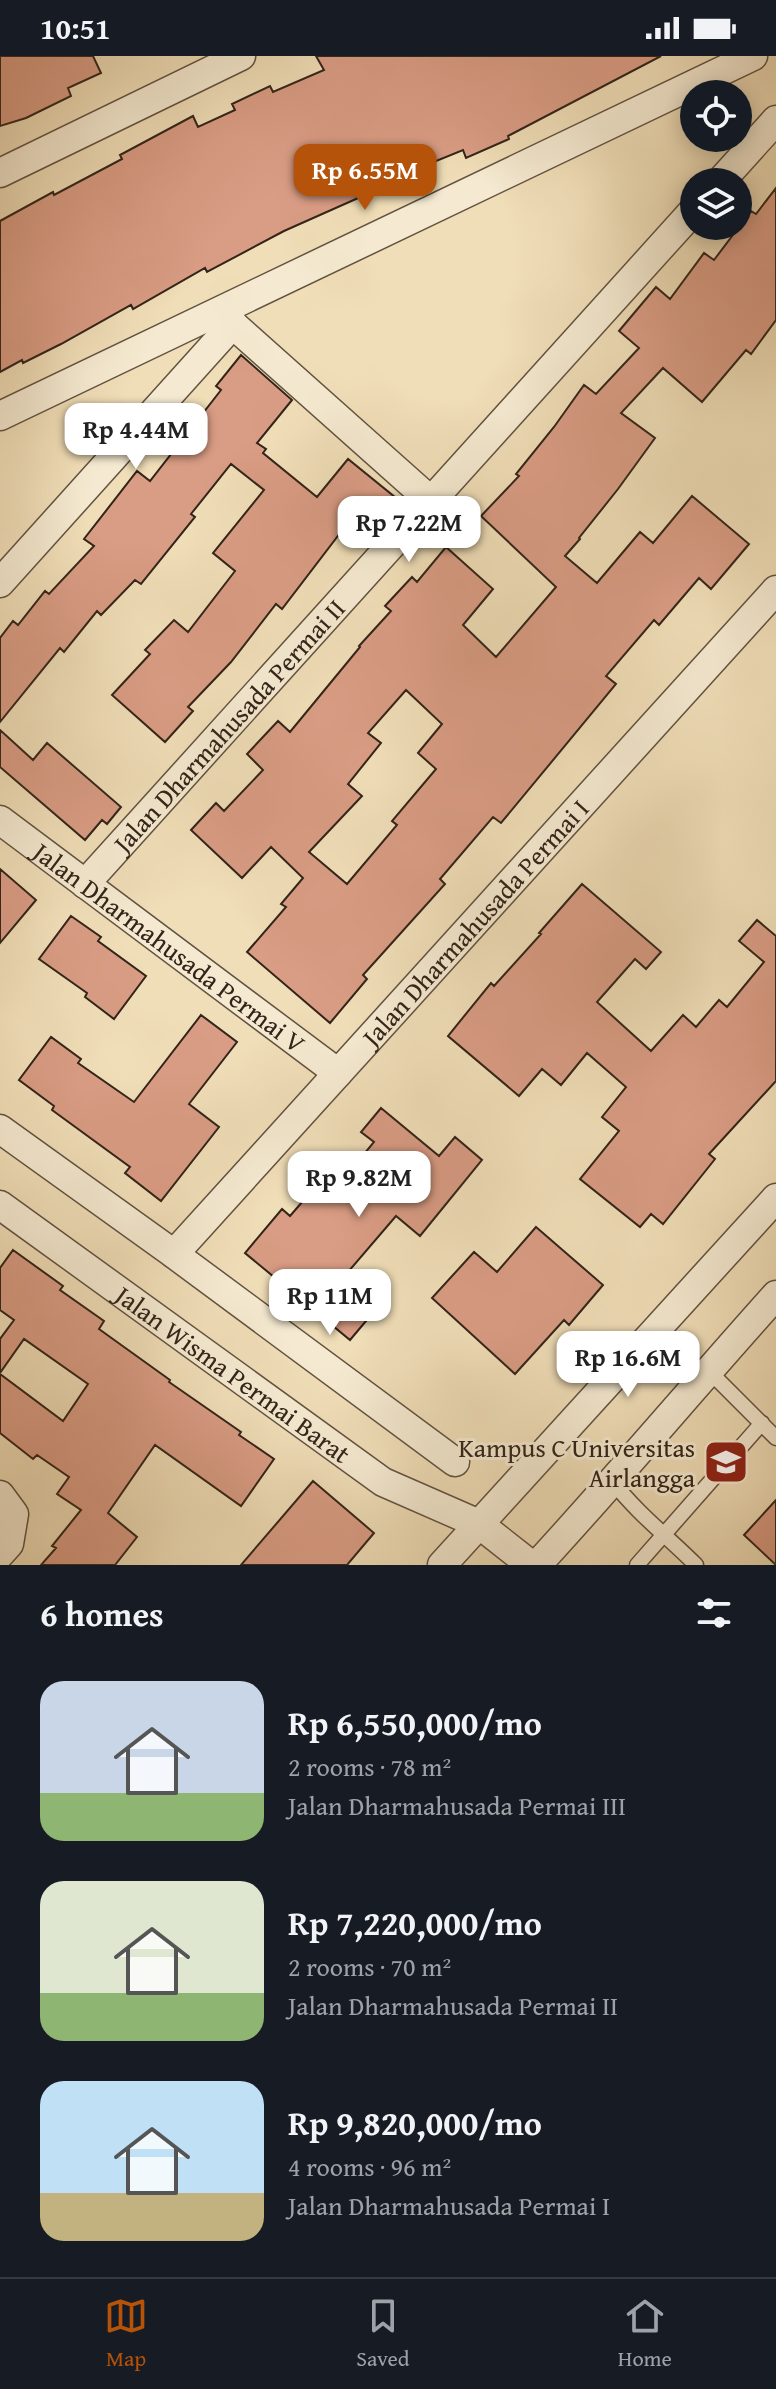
<!DOCTYPE html>
<html lang="en">
<head>
<meta charset="utf-8">
<style>
  :root { --surface:#171b24; --page:#242831; --text:#f1f3f6; --muted:#9ea1a6; --line:#363941; --accent:#b45309 }
  body { margin:0; font-family:"Gentium Book Plus",serif; background:var(--page); color:var(--text); height:100vh; display:flex; flex-direction:column; font-size:30px; white-space:nowrap }
  * { box-sizing:border-box; margin:0 }
  p { font-size:26px; color:var(--muted) }
  .icon { flex:none; width:44px; height:44px; fill:none; stroke:currentColor; stroke-width:2; stroke-linecap:round; stroke-linejoin:round }
  .map { position:relative; height:1509px; overflow:hidden }
  .details { display:flex; flex-direction:column; background:var(--surface); flex:1 }
  .details>* { flex:none }
  .buttons { position:absolute; left:680px; top:24px; display:grid; gap:16px }
  .buttons a { display:grid; place-items:center; width:72px; height:72px; border-radius:50%; background:var(--surface); box-shadow:0 4px 20px #0003; font-size:40px }
  .price { position:absolute; translate:-50% -68px; padding:0 18px; border-radius:16px; background:#fff; color:#222; font-size:26px; line-height:52px; filter:drop-shadow(0 2px 4px #0008) }
  .price::after { content:''; position:absolute; left:50%; top:48px; width:24px; height:18px; margin-left:-12px; background:inherit; clip-path:polygon(0 0,100% 0,50% 100%) }
  .price.active { background:var(--accent); color:#fff }
  ul { padding:0; list-style:none }
  li { display:flex; align-items:center; gap:24px; height:200px; padding:0 40px }
  li span { display:grid; place-items:center; flex:none; width:224px; height:160px; border-radius:24px; color:#555 }
  li>.icon { margin-inline-start:auto }
  span .icon { width:96px; height:96px; fill:#fffc; stroke-width:1 }
  li b { font-size:34px }
  h2 { display:flex; justify-content:space-between; align-items:center; height:96px; padding:0 40px; font-size:34px }
  .status { display:flex; justify-content:space-between; align-items:center; height:56px; padding:0 40px; background:var(--surface); direction:ltr }
  .status svg { height:22px; fill:currentColor }
  .tab-bar { display:flex; justify-content:space-around; align-items:center; height:112px; border-top:2px solid var(--line); background:var(--surface); font-size:22px; color:var(--muted) }
  .tab-bar a { display:grid; justify-items:center; gap:4px }
  .tab-bar .active { color:var(--accent) }
  .map>svg:first-child { display:block }
</style>
</head>
<body>
<div class="status"><b>10:51</b><svg viewBox="0 0 49 12"><path d="M0 12V9h3v3zM5 12V6h3v6zM10 12V3h3v9zM15 12V0h3v12zM26 1h20v11H26zM47 4h2v5h-2z"/></svg></div>
<div class="map">
<svg width="776" height="1509" viewBox="0 0 776 1509">
  <rect width="100%" height="100%" fill="#f0deb8"/>
  <filter id="stains"><feTurbulence type="fractalNoise" baseFrequency=".0025" numOctaves="4"/><feColorMatrix values="0 0 0 0 .2 0 0 0 0 .09 0 0 0 0 .02 0 0 0 .5 -.17"/></filter>
  <radialGradient id="worn" r=".72"><stop offset=".6" stop-color="#630" stop-opacity="0"/><stop offset="1" stop-color="#630" stop-opacity=".3"/></radialGradient>
  <!-- building -->
  <path fill="#d99c84" stroke="#322419" stroke-width="2" fill-rule="evenodd" d="M 0,0 L 93,0 L 101,17 L 68,32 L 71,40 L 26,62 L 0,70 Z
    M 316,0 L 661,0 L 508,80 L 509,83 L 466,102 L 463,94 L 372,131 L 374,135 L 284,175 L 207,216 L 205,212 L 133,253 L 131,249 L 61,288 L 23,307 L 22,304 L 0,316 L 0,165 L 53,136 L 54,139 L 122,103 L 120,99 L 193,60 L 198,71 L 235,54 L 232,48 L 270,30 L 273,36 L 324,14 Z
    M 776,132 L 776,264 L 751,298 L 746,294 L 702,346 L 663,312 L 621,357 L 655,382 L 618,433 L 579,482 L 580,483 L 565,500 L 597,527 L 640,476 L 653,487 L 692,440 L 749,488 L 711,533 L 699,522 L 659,569 L 654,564 L 606,620 L 616,628 L 501,767 L 493,761 L 440,823 L 445,828 L 363,919 L 367,923 L 330,967 L 247,896 L 286,851 L 281,848 L 303,822 L 271,791 L 242,822 L 191,774 L 216,747 L 224,755 L 263,714 L 247,698 L 278,665 L 290,676 L 360,591 L 359,590 L 391,555 L 385,550 L 412,521 L 417,526 L 446,491 L 493,533 L 463,569 L 496,601 L 556,531 L 481,460 L 519,420 L 516,418 L 554,371 L 584,329 L 596,338 L 639,292 L 619,275 L 656,231 L 670,243 L 704,197 L 714,204 L 751,155 L 756,158 ZM 406,634 L 442,668 L 418,697 L 436,713 L 392,765 L 397,769 L 347,828 L 309,796 L 362,740 L 348,728 L 381,687 L 368,677 Z
    M 241,299 L 292,344 L 257,387 L 266,393 L 263,397 L 317,441 L 348,403 L 396,442 L 374,469 L 357,455 L 282,553 L 276,548 L 231,606 L 188,651 L 193,655 L 165,686 L 112,639 L 150,598 L 145,594 L 174,564 L 188,576 L 235,515 L 213,497 L 264,434 L 231,408 L 191,458 L 195,461 L 141,528 L 135,524 L 101,559 L 97,555 L 64,596 L 60,592 L 0,666 L 0,582 L 13,565 L 18,569 L 45,535 L 49,538 L 94,490 L 84,483 L 137,415 L 150,425 L 221,334 L 216,330 Z
    M 0,674 L 33,704 L 47,687 L 121,751 L 107,768 L 102,764 L 85,784 L 0,711 Z
    M 0,813 L 36,844 L 0,887 Z
    M 582,828 L 661,896 L 646,913 L 635,903 L 597,946 L 651,995 L 683,959 L 696,971 L 719,944 L 727,951 L 764,906 L 739,885 L 757,864 L 776,880 L 776,1025 L 709,1098 L 715,1103 L 663,1168 L 651,1158 L 640,1171 L 580,1123 L 619,1075 L 602,1061 L 626,1031 L 587,997 L 561,1029 L 542,1013 L 519,1040 L 448,980 L 491,927 L 494,930 L 541,878 L 539,877 Z
    M 71,860 L 101,881 L 98,885 L 146,920 L 114,963 L 85,941 L 87,937 L 39,903 Z
    M 201,959 L 237,986 L 189,1048 L 219,1071 L 161,1145 L 125,1117 L 130,1111 L 52,1054 L 54,1050 L 19,1024 L 51,981 L 81,1003 L 78,1007 L 134,1046 Z
    M 381,1052 L 439,1100 L 455,1081 L 482,1104 L 420,1180 L 396,1160 L 348,1216 L 382,1246 L 350,1284 L 245,1197 L 282,1153 L 290,1160 L 329,1115 L 341,1126 L 374,1086 L 361,1076 Z
    M 536,1171 L 603,1229 L 569,1269 L 564,1264 L 515,1318 L 432,1242 L 474,1196 L 497,1216 Z
    M 13,1194 L 63,1230 L 60,1234 L 104,1265 L 99,1273 L 170,1324 L 169,1326 L 241,1376 L 239,1379 L 274,1403 L 241,1450 L 155,1389 L 108,1457 L 137,1481 L 115,1509 L 41,1509 L 56,1492 L 52,1490 L 81,1454 L 57,1438 L 69,1421 L 37,1399 L 33,1403 L 0,1377 L 0,1318 L 63,1365 L 88,1328 L 24,1283 L 0,1317 L 0,1283 L 14,1264 L 0,1254 L 0,1212 Z
    M 313,1425 L 374,1477 L 347,1509 L 241,1509 Z
    M 776,1444 L 776,1509 L 744,1479 Z"/>
  <g fill="none" stroke-linecap="round" stroke-linejoin="round">
    <!-- lane casing -->
    <g stroke="#625241" stroke-width="17">
      <path id="lane" d="M 708,1314 L 776,1382
        M 613,1426 C 638,1458 668,1481 696,1509
        M 637,1509 L 762,1367"/>
    </g>
    <!-- street casing -->
    <g stroke="#625241" stroke-width="31">
      <g id="street">
        <path d="M 0,117 L 241,0"/>
        <path d="M 720,126 L 776,64"/>
        <path d="M 220,257 L 431,445"/>
        <path d="M 0,360 L 753,0"/>
        <path d="M 0,527 L 233,268"/>
        <path id="s1" d="M 0,764 L 338,1017"/>
        <path id="s2" d="M 85,828 L 694,154"/>
        <path d="M 0,1073 L 174,1198 L 455,1406"/>
        <path id="s3" d="M 0,1149 L 383,1426 L 479,1468 L 531,1509"/>
        <path id="s4" d="M 174,1198 L 776,534"/>
        <path d="M 0,1439 L 14,1458 L 9,1488 L 0,1498"/>
        <path d="M 442,1509 L 776,1142"/>
        <path d="M 537,1509 C 619,1420 696,1328 776,1239"/>
      </g>
    </g>
    <!-- lane -->
    <use href="#lane" stroke="#f5ead1" stroke-width="14"/>
    <!-- street -->
    <use href="#street" stroke="#f5ead1" stroke-width="28"/>
  </g>
  <!-- icons -->
  <defs>
    <g id="university-square" transform="scale(2.3)"><rect x="-9" y="-9" width="18" height="18" rx="4" fill="#8f2418" stroke="#f5ead1"/><path d="M0-5L7-2L0 1L-7-2ZM-4 1L0 2.5L4 1V4Q0 6-4 4Z" fill="#fff"/></g>
  </defs>
  <g fill-rule="evenodd">
    <use href="#university-square" x="726" y="1406"/>
  </g>
  <g text-anchor="middle" dominant-baseline="central" stroke-width="6" stroke-linejoin="round" paint-order="stroke">
    <!-- street labels -->
    <g font-size="26" fill="#322419" stroke="#f5ead1">
      <text stroke="none"><textPath href="#s2" startOffset="214">Jalan Dharmahusada Permai II</textPath></text>
      <text stroke="none"><textPath href="#s4" startOffset="448">Jalan Dharmahusada Permai I</textPath></text>
      <text stroke="none"><textPath href="#s1" startOffset="212">Jalan Dharmahusada Permai V</textPath></text>
      <text stroke="none"><textPath href="#s3" startOffset="288">Jalan Wisma Permai Barat</textPath></text>
    </g>
    <!-- poi labels -->
    <g font-size="26" fill="#322419" stroke="#f5ead1" text-anchor="end">
      <text x="695" y="1391">Kampus C Universitas<tspan x="695" dy="30">Airlangga</tspan></text>
    </g>
  </g>
  <rect width="100%" height="100%" filter="url(#stains)"/>
  <rect width="100%" height="100%" fill="url(#worn)"/>
</svg>
<div class="buttons">
<a><svg class="icon" aria-label="locate" viewBox="0 0 24 24"><circle cx="12" cy="12" r="6"/><path d="M12 2v4M12 18v4M2 12h4M18 12h4"/></svg></a>
<a><svg class="icon" aria-label="layers" viewBox="0 0 24 24"><path d="M12 4l9 5-9 5-9-5zM3 14l9 5 9-5"/></svg></a>
</div>
<b class="price active" style="left:365px;top:156px">Rp 6.55M</b>
<b class="price" style="left:136px;top:415px">Rp 4.44M</b>
<b class="price" style="left:409px;top:508px">Rp 7.22M</b>
<b class="price" style="left:359px;top:1163px">Rp 9.82M</b>
<b class="price" style="left:330px;top:1281px">Rp 11M</b>
<b class="price" style="left:628px;top:1343px">Rp 16.6M</b>
</div>
<section class="details">
<h2>6 homes<svg class="icon" aria-label="filters" viewBox="0 0 24 24"><path d="M4 7h16M4 17h16"/><circle cx="9" cy="7" r="2"/><circle cx="15" cy="17" r="2"/></svg></h2>
<ul>
<li><span style="background:linear-gradient(#c9d6e8 70%,#8fb573 0)"><svg class="icon" aria-label="home" viewBox="0 0 24 24"><path d="M3 11l9-7 9 7M6 9v11h12V9"/></svg></span><div><b>Rp 6,550,000/mo</b><p>2 rooms · 78 m²</p><p>Jalan Dharmahusada Permai III</p></div></li>
<li><span style="background:linear-gradient(#dfe7d0 70%,#8fb573 0)"><svg class="icon" aria-label="home" viewBox="0 0 24 24"><path d="M3 11l9-7 9 7M6 9v11h12V9"/></svg></span><div><b>Rp 7,220,000/mo</b><p>2 rooms · 70 m²</p><p>Jalan Dharmahusada Permai II</p></div></li>
<li><span style="background:linear-gradient(#bfe0f5 70%,#c2b280 0)"><svg class="icon" aria-label="home" viewBox="0 0 24 24"><path d="M3 11l9-7 9 7M6 9v11h12V9"/></svg></span><div><b>Rp 9,820,000/mo</b><p>4 rooms · 96 m²</p><p>Jalan Dharmahusada Permai I</p></div></li>
</ul>
</section>
<nav class="tab-bar">
<a class="active"><svg class="icon" aria-label="map" viewBox="0 0 24 24"><path d="M3 6l6-2 6 2 6-2v14l-6 2-6-2-6 2zM9 4v14M15 6v14"/></svg>Map</a>
<a><svg class="icon" aria-label="saved" viewBox="0 0 24 24"><path d="M7 4h10v16l-5-4-5 4z"/></svg>Saved</a>
<a><svg class="icon" aria-label="home" viewBox="0 0 24 24"><path d="M3 11l9-7 9 7M6 9v11h12V9"/></svg>Home</a>
</nav>
</body>
</html>
